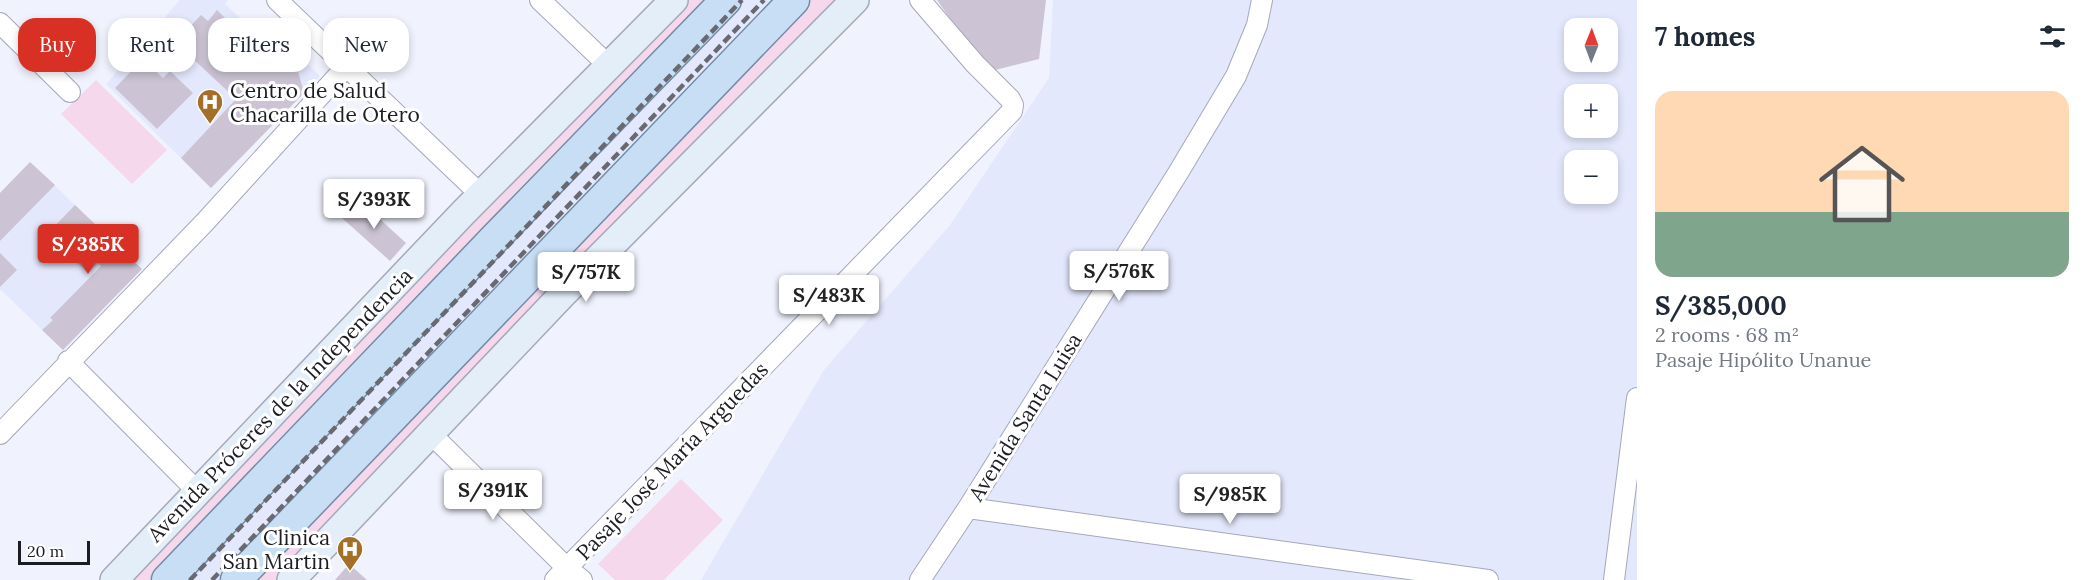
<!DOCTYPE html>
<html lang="en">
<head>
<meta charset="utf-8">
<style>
  :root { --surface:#fff; --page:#f2f2f3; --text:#1f2937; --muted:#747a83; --line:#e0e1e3; --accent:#d93025 }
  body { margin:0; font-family:Lora,serif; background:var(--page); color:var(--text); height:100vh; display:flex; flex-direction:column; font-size:22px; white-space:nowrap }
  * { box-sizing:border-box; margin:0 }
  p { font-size:20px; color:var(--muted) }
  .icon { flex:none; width:33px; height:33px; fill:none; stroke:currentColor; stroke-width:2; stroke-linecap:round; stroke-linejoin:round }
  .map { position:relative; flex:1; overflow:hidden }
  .details { display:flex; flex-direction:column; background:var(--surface); width:450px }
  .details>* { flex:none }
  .guide { position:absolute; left:18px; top:18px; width:570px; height:54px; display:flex; gap:12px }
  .needle { width:39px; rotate:1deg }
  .buttons { position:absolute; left:1564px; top:18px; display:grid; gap:12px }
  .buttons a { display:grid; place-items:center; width:54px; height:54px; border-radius:12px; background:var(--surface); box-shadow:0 3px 9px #0003; font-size:30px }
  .scale { position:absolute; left:18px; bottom:15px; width:72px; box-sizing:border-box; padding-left:6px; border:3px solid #1c1d23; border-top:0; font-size:16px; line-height:21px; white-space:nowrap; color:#1c1d23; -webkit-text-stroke:4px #fff; paint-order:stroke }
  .price { position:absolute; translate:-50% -51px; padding:0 14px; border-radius:6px; background:#fff; color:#222; font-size:20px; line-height:39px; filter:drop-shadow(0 2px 3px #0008) }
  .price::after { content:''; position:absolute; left:50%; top:36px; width:18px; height:14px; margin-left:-9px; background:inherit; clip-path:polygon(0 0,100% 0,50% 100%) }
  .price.active { background:var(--accent); color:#fff }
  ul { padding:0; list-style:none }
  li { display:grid; align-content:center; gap:12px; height:318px; padding:0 18px }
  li+li { border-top:2px solid var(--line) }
  li span { display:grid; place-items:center; height:186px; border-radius:18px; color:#555 }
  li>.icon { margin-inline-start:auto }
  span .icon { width:108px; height:108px; fill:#fffc; stroke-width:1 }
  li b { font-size:26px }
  h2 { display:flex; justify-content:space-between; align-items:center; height:72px; padding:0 18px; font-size:26px }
  .pill { padding:0 21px; border-radius:18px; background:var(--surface); box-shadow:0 3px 9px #0003; font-size:21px; line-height:54px }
  .pill.active { background:var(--accent); color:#fff }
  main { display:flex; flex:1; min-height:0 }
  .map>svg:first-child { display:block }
</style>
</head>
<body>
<main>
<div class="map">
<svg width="1637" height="580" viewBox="0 0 1637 580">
  <rect width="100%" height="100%" fill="#f0f2fd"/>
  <!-- built -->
  <path fill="#e4e8fc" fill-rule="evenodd" d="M 180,0 L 228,0 L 225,4 L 275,50 L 284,41 L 320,76 L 211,188 L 106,84 Z
    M 743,0 L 782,0 L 222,580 L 182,580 Z
    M 1053,0 L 1637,0 L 1637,580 L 701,580 L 824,370 L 950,225 L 1049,78 ZM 1575,28 L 1608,28 L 1608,62 L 1575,62 ZM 1575,94 L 1608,94 L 1608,128 L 1575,128 ZM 1575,160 L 1608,160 L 1608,194 L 1575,194 Z
    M 30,162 L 142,269 L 63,350 L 0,289 L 0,193 Z"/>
  <!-- green -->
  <path fill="#f5d8eb" d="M 689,0 L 713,0 L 156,580 L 126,580 Z
    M 810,0 L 837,0 L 280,580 L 251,580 Z
    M 96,80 L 167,150 L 132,184 L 61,114 Z
    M 681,479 L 723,520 L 664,580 L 615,580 L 598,564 Z"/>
  <!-- building -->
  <path fill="#ccc4d4" d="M 937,0 L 1046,0 L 1039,59 L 991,71 L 962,36 Z
    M 217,10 L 255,48 L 259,45 L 279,61 L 295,60 L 304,93 L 211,188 L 181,158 L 236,99 L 175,42 L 201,15 L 208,21 Z
    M 143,59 L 163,78 L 170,71 L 193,93 L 157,129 L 115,88 Z
    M 30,162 L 55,185 L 0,241 L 0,193 Z
    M 359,200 L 406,243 L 390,261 L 342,218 Z
    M 75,205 L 142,269 L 63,350 L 42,330 L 53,320 L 50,318 L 101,266 L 98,263 L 88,273 L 47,234 Z
    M 0,253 L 17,270 L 0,287 Z
    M 349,564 L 367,580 L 335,580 Z"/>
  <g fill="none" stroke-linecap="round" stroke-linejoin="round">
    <!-- street casing -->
    <g stroke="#a5a8b9" stroke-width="22">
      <path id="street" d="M 277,0 L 481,195
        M 540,0 L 610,67
        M 0,23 L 70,92
        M 68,361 L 198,492
        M 0,434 L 205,222 L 347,66
        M 431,434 L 567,568 L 582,580
        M 968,508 L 1488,580
        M 555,580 L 1012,111 L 1013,105 L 1010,99 L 975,64 L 920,0
        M 920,580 L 968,508 L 1178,173 L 1236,76 L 1257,25 L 1262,0
        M 1614,580 L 1637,398"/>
    </g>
    <!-- secondary casing -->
    <g stroke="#a5a8b9" stroke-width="30">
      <path id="secondary" d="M 114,580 L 463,213 L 674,0
        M 291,580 L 563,294 L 855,0"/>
    </g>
    <!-- primary casing -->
    <g stroke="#728ca6" stroke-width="33">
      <path id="primary" d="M 167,580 L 494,239 L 726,0
        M 236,580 L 794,0"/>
    </g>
    <!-- street -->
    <use href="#street" stroke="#fff" stroke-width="20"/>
    <!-- secondary -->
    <use href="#secondary" stroke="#e3eef9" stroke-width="27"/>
    <!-- primary -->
    <use href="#primary" stroke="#c7def4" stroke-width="30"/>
    <!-- rail -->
    <path stroke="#686971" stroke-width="4.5" stroke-dasharray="9 4.5" stroke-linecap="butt" d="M 190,580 L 742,0
      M 212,580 L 764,0"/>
  </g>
  <!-- icons -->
  <defs>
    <g id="hospital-pin" transform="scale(1.35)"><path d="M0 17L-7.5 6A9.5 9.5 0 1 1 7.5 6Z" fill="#a46f28" stroke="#fff"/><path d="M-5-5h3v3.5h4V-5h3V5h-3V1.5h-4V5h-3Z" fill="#fff"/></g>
  </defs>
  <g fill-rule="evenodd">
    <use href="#hospital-pin" x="210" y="102"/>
    <use href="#hospital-pin" x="350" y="549"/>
  </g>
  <g text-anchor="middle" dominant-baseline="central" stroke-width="6" stroke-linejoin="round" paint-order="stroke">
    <!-- poi labels -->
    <g font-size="21" fill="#1c1d23" stroke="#fff" text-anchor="start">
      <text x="230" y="90">Centro de Salud<tspan x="230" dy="24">Chacarilla de Otero</tspan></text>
      <text x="330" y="537" text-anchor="end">Clinica<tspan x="330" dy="24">San Martin</tspan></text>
    </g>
    <!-- street labels -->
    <g font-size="21" fill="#1c1d23" stroke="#fff">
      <text transform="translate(280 405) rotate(-46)">Avenida Próceres de la Independencia</text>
      <text transform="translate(1025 417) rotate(-58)">Avenida Santa Luisa</text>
      <text transform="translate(672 461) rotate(-46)">Pasaje José María Arguedas</text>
    </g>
  </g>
</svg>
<div class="buttons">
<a><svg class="needle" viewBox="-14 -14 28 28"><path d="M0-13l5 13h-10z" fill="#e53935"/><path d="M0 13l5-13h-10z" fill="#747a83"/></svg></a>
<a>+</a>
<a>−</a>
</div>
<div class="scale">20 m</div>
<b class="price" style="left:374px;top:230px">S/393K</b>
<b class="price active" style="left:88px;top:275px">S/385K</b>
<b class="price" style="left:1119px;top:302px">S/576K</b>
<b class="price" style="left:586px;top:303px">S/757K</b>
<b class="price" style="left:829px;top:326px">S/483K</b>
<b class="price" style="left:493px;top:521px">S/391K</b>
<b class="price" style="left:1230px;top:525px">S/985K</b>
<div class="guide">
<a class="pill active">Buy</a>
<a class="pill">Rent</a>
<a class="pill">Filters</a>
<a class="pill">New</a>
</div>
</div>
<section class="details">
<h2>7 homes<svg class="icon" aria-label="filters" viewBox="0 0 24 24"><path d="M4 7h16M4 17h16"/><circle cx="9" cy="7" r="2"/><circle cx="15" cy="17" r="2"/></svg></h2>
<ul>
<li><span style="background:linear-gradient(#ffd9b3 65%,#7fa58c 0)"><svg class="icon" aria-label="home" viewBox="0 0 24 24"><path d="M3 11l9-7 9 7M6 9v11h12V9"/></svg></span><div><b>S/385,000</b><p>2 rooms · 68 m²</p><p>Pasaje Hipólito Unanue</p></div></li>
</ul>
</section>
</main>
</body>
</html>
